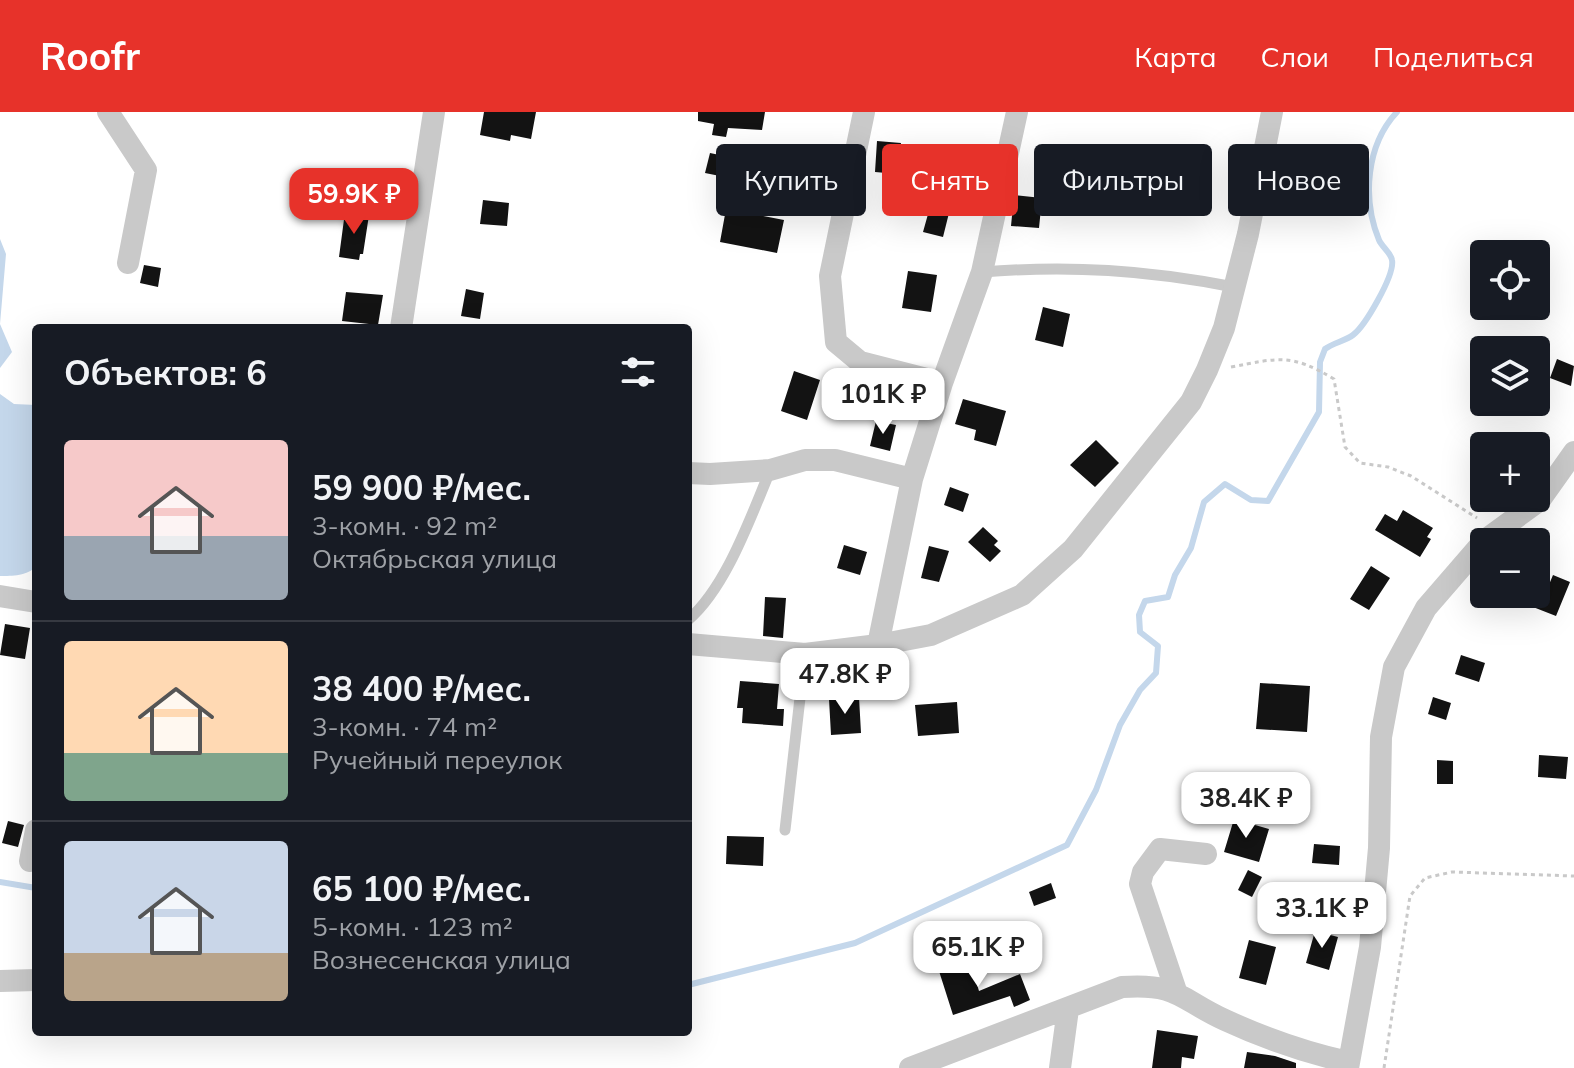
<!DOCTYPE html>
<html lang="ru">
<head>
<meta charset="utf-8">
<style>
  :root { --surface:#171b24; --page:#242831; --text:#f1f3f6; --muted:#9ea1a6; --line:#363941; --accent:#e7322a }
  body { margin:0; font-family:Mulish,sans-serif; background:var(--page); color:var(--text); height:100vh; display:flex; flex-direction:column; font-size:30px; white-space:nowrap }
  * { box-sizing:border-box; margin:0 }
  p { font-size:26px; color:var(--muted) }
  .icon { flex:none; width:44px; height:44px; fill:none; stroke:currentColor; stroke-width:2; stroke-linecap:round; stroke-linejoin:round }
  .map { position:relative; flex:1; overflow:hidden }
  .side { position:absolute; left:32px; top:212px; width:660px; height:712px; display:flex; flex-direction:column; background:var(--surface); border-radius:8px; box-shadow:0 8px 32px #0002 }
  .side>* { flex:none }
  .guide { position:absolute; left:716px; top:32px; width:738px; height:72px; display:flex; gap:16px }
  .fabs { position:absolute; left:1470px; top:128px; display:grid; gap:16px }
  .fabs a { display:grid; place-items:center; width:80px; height:80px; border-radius:8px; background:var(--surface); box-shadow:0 8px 32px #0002; font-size:40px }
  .price { position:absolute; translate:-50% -68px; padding:0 18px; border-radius:16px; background:#fff; color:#222; font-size:26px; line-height:52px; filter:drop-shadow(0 2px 4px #0008) }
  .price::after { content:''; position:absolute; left:50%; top:48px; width:24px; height:18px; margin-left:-12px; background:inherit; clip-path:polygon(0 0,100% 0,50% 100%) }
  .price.current { background:var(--accent); color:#fff }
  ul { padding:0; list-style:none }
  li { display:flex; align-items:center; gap:24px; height:200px; padding:0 32px }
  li+li { border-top:2px solid var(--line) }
  li span { display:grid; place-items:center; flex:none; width:224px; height:160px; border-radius:8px; color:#555 }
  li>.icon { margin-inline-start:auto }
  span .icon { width:96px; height:96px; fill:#fffc; stroke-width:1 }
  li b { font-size:34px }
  h2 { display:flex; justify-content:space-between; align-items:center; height:96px; padding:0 32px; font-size:34px }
  .tag { padding:0 28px; border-radius:8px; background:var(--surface); box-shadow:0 8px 32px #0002; font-size:28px; line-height:72px }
  .tag.current { background:var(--accent); color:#fff }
  header { display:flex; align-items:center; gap:48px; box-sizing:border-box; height:112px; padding:0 40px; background:var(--accent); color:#fff }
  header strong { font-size:38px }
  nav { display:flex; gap:44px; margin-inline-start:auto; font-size:28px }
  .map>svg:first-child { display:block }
</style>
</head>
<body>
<header>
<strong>Roofr</strong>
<nav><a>Карта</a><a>Слои</a><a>Поделиться</a></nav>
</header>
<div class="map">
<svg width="1574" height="956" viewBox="0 0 1574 956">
  <rect width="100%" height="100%" fill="#fff"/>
  <!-- water -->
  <path fill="#c4d7eb" d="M 0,127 L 6,142 L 0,212 L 12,240 L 0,256 Z
    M 0,282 L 14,292 L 36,293 L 36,454 C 28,464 12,464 0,464 Z"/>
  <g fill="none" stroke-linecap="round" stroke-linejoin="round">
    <!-- stream -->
    <path stroke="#c4d7eb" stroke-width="6" d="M 0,770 L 36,776
      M 688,873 L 855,831 L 1067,733 L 1096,678 L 1120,613 L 1140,578 L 1156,561 L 1158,534 L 1140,520 L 1139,503 L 1145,489 L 1168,485 L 1175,463 L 1191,436 L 1204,390 L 1225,372 L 1251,388 L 1268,389 L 1319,300 L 1320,250 L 1325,237 C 1333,231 1345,229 1353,223 C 1365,214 1395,163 1392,148 C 1391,141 1382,135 1379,128 C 1362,87 1366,33 1397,0"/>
  </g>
  <!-- building -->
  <path fill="#131313" d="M 484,0 L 536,0 L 531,27 L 511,23 L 510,29 L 480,23 Z
    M 698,0 L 765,0 L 762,18 L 728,16 L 726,25 L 712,23 L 714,12 L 698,9 Z
    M 877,29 L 901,31 L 898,62 L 875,60 Z
    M 710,41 L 734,46 L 730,66 L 705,61 Z
    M 1180,50 L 1202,54 L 1197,80 L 1175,76 Z
    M 1072,54 L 1104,60 L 1099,88 L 1067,82 Z
    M 1014,83 L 1042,86 L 1039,116 L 1011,114 Z
    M 483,88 L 509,91 L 507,114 L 480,112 Z
    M 930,95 L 949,101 L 943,125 L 923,120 Z
    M 726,97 L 784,108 L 777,141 L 720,130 Z
    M 345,100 L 369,103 L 363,142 L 360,142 L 359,148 L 339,145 Z
    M 144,153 L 161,156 L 158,175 L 140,171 Z
    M 908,159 L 937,163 L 931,200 L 902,196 Z
    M 466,177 L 484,181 L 480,207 L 461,204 Z
    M 346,180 L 383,183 L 378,213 L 342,209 Z
    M 1043,195 L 1070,202 L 1063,235 L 1035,228 Z
    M 1557,247 L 1574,254 L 1571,274 L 1550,266 Z
    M 794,259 L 820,268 L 807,308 L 781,299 Z
    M 963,287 L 1006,299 L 996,334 L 974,328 L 976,318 L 955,312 Z
    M 876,309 L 896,313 L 890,339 L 870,334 Z
    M 1096,328 L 1119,351 L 1095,375 L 1070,353 Z
    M 950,375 L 969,382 L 963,400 L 944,393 Z
    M 1403,398 L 1433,416 L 1427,425 L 1431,427 L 1420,445 L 1375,418 L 1385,402 L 1397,409 Z
    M 983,415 L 998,429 L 994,433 L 1001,439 L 990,450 L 968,430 Z
    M 844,433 L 867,440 L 860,463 L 837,456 Z
    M 929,434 L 949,439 L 939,470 L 921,466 Z
    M 1371,454 L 1390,466 L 1369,498 L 1350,487 Z
    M 1553,463 L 1570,470 L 1556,504 L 1533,495 L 1542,473 L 1548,475 Z
    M 765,485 L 786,486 L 783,526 L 763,524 Z
    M 5,512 L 30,516 L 25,547 L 0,543 Z
    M 1461,543 L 1485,551 L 1479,570 L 1455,562 Z
    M 740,569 L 779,572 L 777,597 L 784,597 L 783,614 L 742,611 L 743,596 L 737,596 Z
    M 1260,571 L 1310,574 L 1307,620 L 1256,617 Z
    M 859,585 L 861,621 L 831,623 L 829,587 Z
    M 1433,585 L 1451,591 L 1446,608 L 1428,602 Z
    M 957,590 L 959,621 L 918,624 L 915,593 Z
    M 1539,643 L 1568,645 L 1566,667 L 1538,665 Z
    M 1437,648 L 1453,649 L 1453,672 L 1437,672 Z
    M 1234,707 L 1269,717 L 1259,750 L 1224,740 Z
    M 8,709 L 24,713 L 18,735 L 2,731 Z
    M 727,724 L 764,725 L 763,754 L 726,752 Z
    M 1314,732 L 1340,734 L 1339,753 L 1312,751 Z
    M 1248,758 L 1262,765 L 1252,785 L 1238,778 Z
    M 1051,771 L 1056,786 L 1034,794 L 1029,780 Z
    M 1315,819 L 1338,825 L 1329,858 L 1306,851 Z
    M 1249,828 L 1276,835 L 1266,873 L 1239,866 Z
    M 970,849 L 979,879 L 1020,862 L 1030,888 L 1014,895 L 1010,884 L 953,903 L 939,859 Z
    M 1157,918 L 1198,924 L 1194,947 L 1182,945 L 1181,956 L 1152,956 Z
    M 1247,940 L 1275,944 L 1296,951 L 1296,956 L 1244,956 Z"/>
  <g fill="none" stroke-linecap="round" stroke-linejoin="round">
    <!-- path -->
    <path stroke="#c9c9c9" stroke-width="3" stroke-dasharray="4 4" stroke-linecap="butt" d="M 1231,255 C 1278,246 1291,241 1334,267 L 1345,335 L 1360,351 L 1388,355 L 1411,364 L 1477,406
      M 1384,956 L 1410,784 L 1425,766 L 1452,760 L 1574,764"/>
    <!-- lane -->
    <path stroke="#c9c9c9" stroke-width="11" d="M 982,160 C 1070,153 1147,158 1234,175
      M 688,508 C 726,476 751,404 770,359
      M 785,718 L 805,542"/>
    <!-- street -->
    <path stroke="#c9c9c9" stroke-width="22" d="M 108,0 L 146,58 L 128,151
      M 864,0 L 830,164 L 836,230 L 860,250 L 942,271
      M 401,216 L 434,0
      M 688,361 L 710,362 L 770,358 L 805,348 L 835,348 L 912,367
      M 0,484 L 36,490
      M 688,532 L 805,542 L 878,533 L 931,523 L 1022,483 L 1073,437 L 1191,290 L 1207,258 L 1224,216 L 1248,122 L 1272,0
      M 878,533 L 912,367 L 942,271 L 982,160 L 1017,0
      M 30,749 L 36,718
      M 0,869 L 36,868
      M 1176,879 L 1140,772 L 1143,760 L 1160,737 L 1206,742
      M 910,956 L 1122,875 C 1179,871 1179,887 1225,908 C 1264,926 1307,941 1348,950
      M 1060,956 L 1068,897
      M 1348,956 L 1370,835 L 1379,736 L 1381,625 L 1394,555 L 1426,496 L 1484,429 L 1540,388 L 1574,340"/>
  </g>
</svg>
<div class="fabs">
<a><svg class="icon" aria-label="locate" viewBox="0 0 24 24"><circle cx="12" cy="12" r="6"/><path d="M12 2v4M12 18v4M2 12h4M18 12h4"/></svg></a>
<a><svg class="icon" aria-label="layers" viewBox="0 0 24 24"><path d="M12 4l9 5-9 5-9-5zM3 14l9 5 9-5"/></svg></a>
<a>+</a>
<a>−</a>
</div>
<b class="price current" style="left:354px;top:124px">59.9K ₽</b>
<b class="price" style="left:883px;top:324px">101K ₽</b>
<b class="price" style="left:845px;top:604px">47.8K ₽</b>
<b class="price" style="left:1246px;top:728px">38.4K ₽</b>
<b class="price" style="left:1322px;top:838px">33.1K ₽</b>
<b class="price" style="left:978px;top:877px">65.1K ₽</b>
<div class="guide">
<a class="tag">Купить</a>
<a class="tag current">Снять</a>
<a class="tag">Фильтры</a>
<a class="tag">Новое</a>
</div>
<section class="side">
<h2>Объектов: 6<svg class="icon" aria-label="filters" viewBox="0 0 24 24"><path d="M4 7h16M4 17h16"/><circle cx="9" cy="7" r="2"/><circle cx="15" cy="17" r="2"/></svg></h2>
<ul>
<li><span style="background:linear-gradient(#f6c9c9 60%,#9aa5b1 0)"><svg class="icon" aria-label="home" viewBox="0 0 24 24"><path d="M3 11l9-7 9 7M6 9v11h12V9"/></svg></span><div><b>59 900 ₽/мес.</b><p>3-комн. · 92 m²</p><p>Октябрьская улица</p></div></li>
<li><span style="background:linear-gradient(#ffd9b3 70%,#7fa58c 0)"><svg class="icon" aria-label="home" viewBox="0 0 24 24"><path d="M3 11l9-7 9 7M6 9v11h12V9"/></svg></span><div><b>38 400 ₽/мес.</b><p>3-комн. · 74 m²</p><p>Ручейный переулок</p></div></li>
<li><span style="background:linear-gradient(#c9d6e8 70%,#b9a48a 0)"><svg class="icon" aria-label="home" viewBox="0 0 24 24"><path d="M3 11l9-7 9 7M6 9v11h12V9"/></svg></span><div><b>65 100 ₽/мес.</b><p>5-комн. · 123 m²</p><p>Вознесенская улица</p></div></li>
</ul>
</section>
</div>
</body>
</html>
